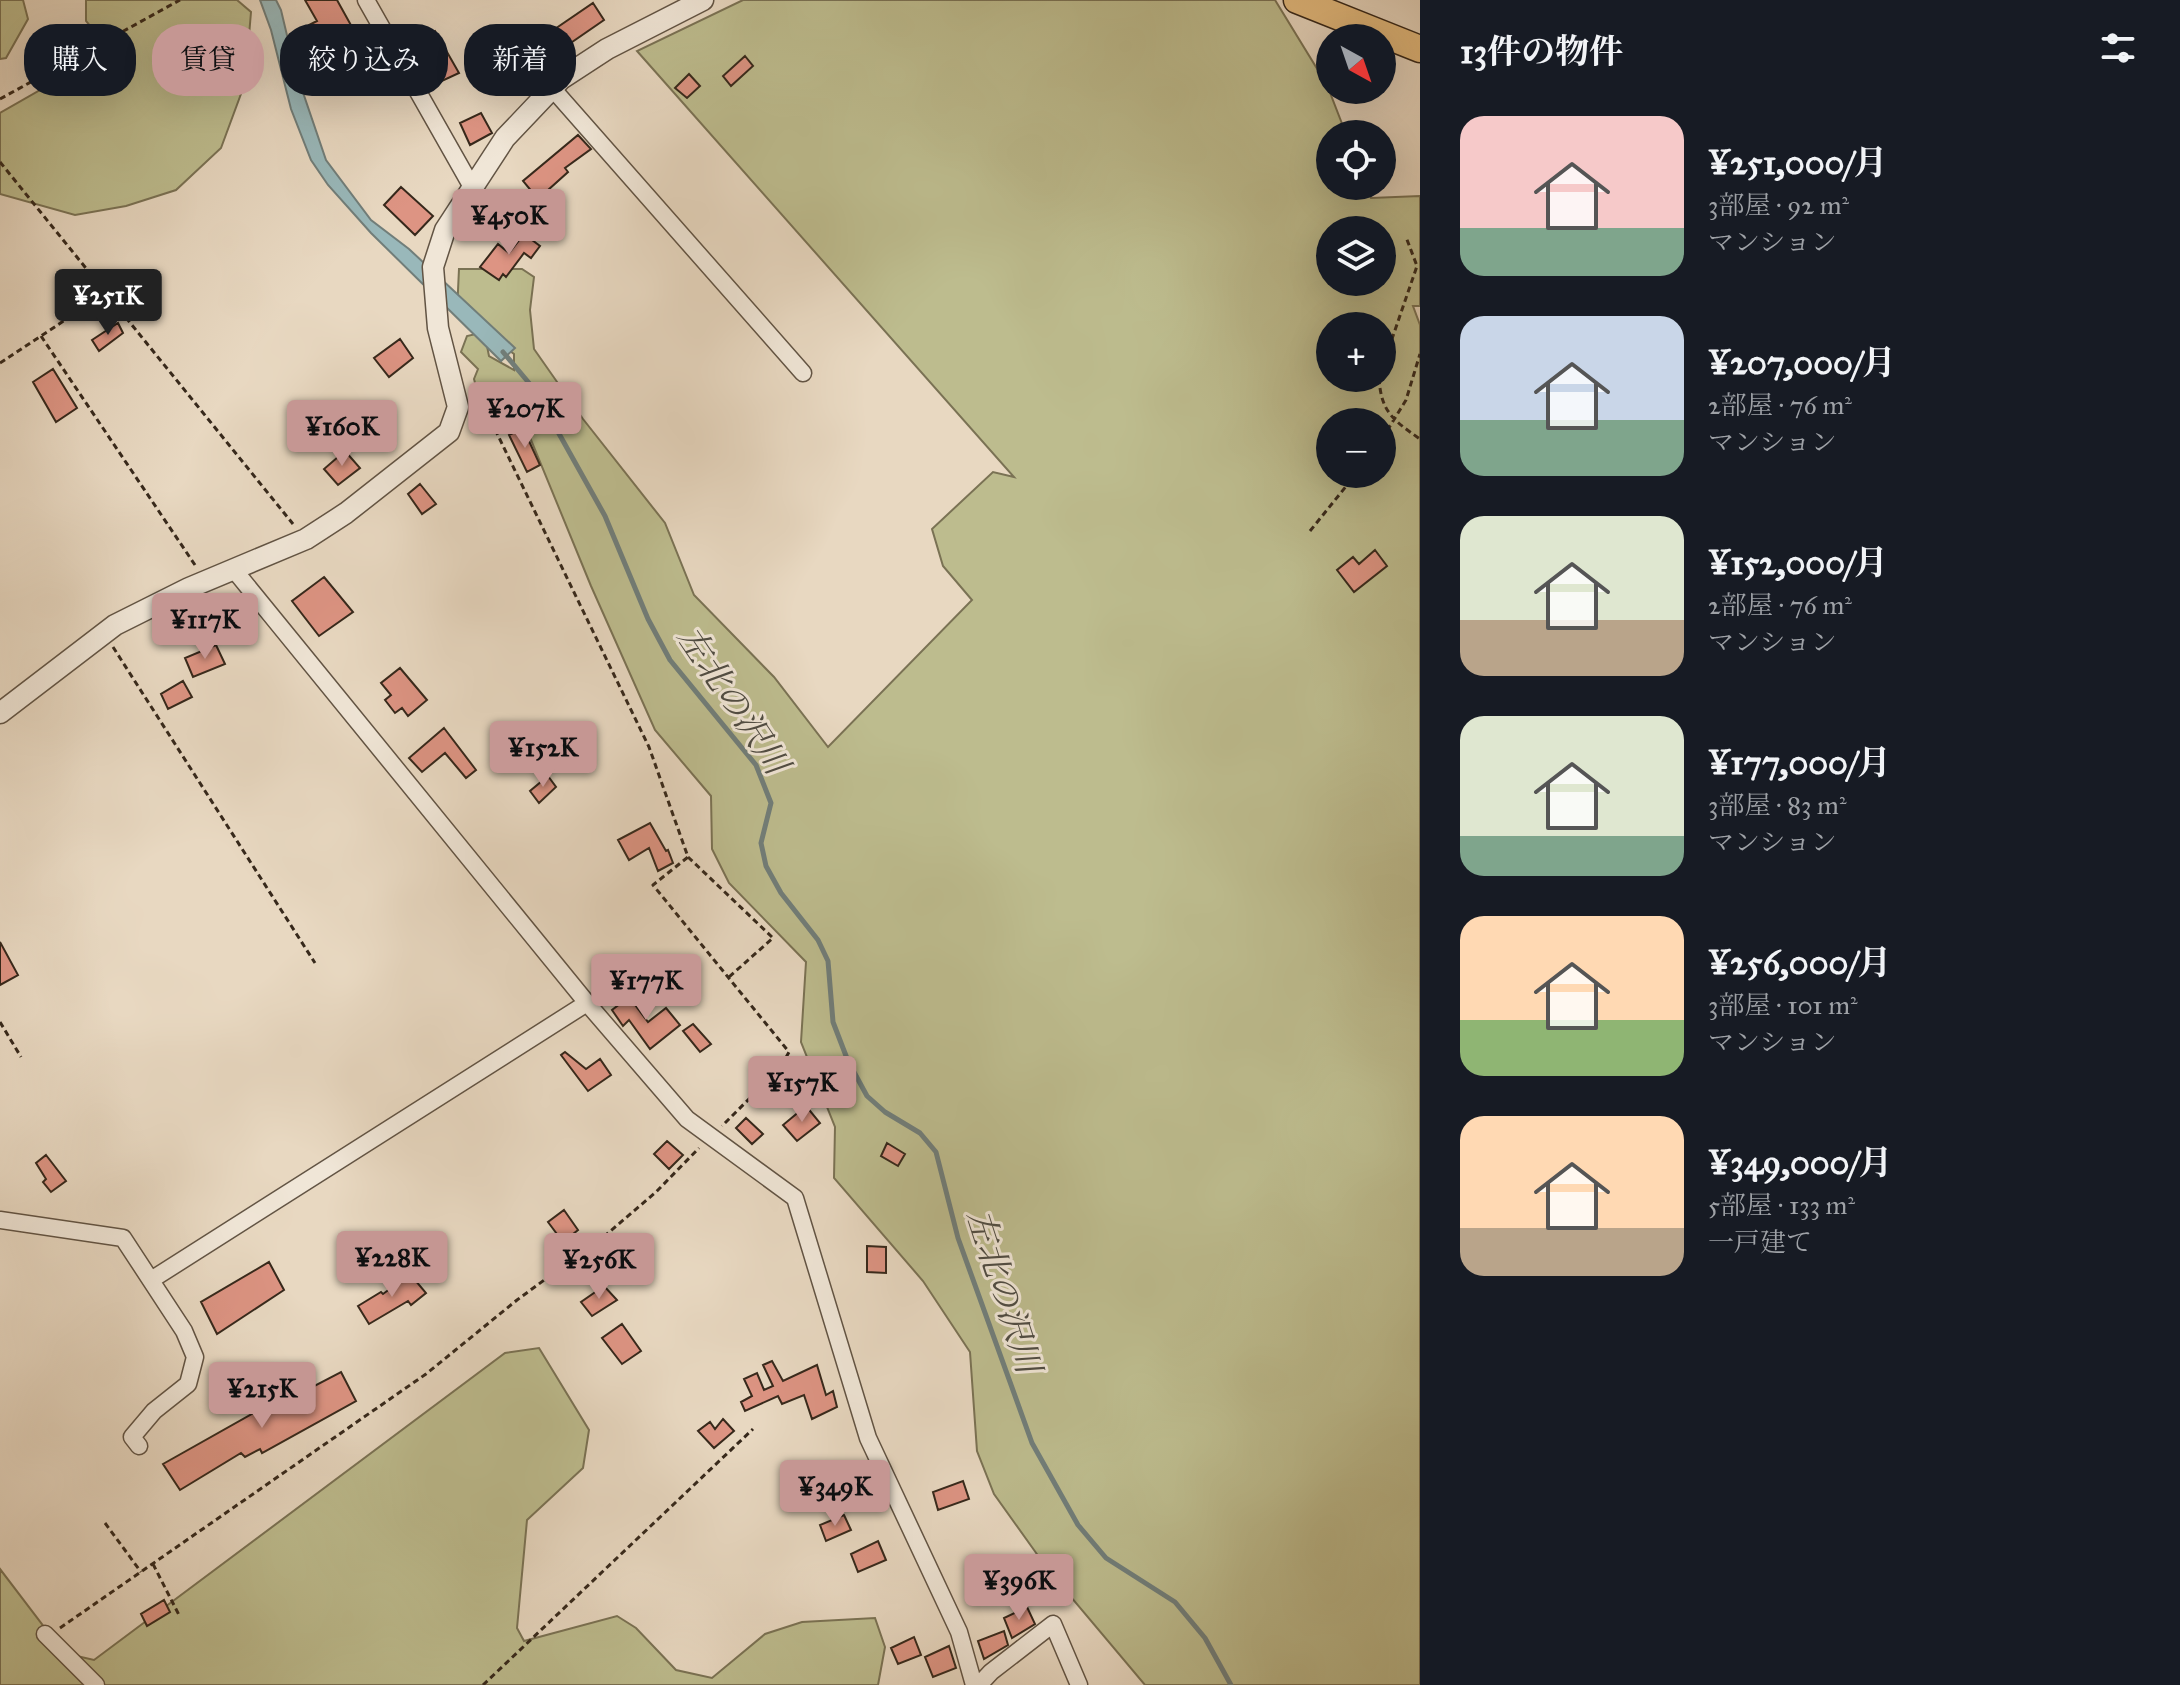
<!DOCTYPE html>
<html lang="ja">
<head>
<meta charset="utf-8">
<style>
  :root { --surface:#171b24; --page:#20242c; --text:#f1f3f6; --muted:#9ea1a6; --accent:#c59692 }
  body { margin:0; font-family:"IM FELL Great Primer","Noto Serif JP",serif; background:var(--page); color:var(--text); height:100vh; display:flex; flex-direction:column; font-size:30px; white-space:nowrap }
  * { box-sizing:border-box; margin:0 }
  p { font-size:26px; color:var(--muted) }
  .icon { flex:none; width:44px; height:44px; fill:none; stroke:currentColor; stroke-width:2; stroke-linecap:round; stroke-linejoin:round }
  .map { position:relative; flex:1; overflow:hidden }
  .details { display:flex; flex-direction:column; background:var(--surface); width:760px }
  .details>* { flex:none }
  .top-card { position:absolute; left:24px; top:24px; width:760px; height:72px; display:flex; gap:16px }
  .needle { width:52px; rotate:140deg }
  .controls { position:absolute; left:1316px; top:24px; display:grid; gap:16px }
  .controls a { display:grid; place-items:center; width:80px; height:80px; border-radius:50%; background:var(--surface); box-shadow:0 8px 32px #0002; font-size:40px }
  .price { position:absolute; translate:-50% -68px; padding:0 18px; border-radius:8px; background:var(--accent); color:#111; font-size:26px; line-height:52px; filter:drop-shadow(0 2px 4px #0008) }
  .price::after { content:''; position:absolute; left:50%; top:48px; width:24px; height:18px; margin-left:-12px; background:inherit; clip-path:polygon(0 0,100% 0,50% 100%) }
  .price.selected { background:#222; color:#fff }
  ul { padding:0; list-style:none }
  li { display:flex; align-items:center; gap:24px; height:200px; padding:0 40px }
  li span { display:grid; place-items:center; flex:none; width:224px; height:160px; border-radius:24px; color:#555 }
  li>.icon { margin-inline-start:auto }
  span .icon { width:96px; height:96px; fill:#fffc; stroke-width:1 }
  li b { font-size:34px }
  h2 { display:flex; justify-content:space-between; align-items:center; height:96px; padding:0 40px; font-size:34px }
  .chip { padding:0 28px; border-radius:32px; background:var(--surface); box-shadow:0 8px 32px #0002; font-size:28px; line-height:72px }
  .chip.selected { background:var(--accent); color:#111 }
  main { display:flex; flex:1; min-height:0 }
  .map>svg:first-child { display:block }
</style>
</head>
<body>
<main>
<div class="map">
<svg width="1420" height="1685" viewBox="0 0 1420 1685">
  <rect width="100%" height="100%" fill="#e8d8c1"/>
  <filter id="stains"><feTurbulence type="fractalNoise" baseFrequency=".0025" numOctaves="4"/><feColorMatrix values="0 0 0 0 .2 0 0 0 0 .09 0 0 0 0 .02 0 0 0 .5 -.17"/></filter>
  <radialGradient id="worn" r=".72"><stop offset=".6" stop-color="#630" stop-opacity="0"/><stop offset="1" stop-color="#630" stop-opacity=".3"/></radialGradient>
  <!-- green -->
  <path fill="#bdbc8e" stroke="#7a7254" stroke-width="2" fill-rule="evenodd" d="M 0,0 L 23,0 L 28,19 L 6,58 L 0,59 Z
    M 86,0 L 237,0 L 251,12 L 245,83 L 221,148 L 176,190 L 126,206 L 75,215 L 0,194 L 0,113 L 110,50 L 86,21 Z
    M 743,0 L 1275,0 L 1327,85 L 1346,134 L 1330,134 L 1330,186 L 1366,186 L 1371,198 L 1420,196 L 1420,306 L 1413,306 L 1420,325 L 1420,1685 L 1145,1685 L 1049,1571 L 994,1494 L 977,1451 L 970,1352 L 923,1281 L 834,1178 L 835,1127 L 801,1042 L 806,962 L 729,883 L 712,849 L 711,796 L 655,730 L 591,586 L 513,396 L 503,385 L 487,392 L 477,390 L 474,379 L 478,369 L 461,352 L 467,336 L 480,333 L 486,341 L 489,356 L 514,370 L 514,354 L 457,312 L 459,269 L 522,269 L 534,277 L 530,310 L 534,349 L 583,419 L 665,523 L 694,595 L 774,677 L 828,747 L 972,600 L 943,566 L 932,529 L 993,472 L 1014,477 L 637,51 ZM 1330,230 L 1382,230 L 1382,282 L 1330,282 ZM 1330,326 L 1382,326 L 1382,378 L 1330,378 ZM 1330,422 L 1382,422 L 1382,474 L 1330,474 Z
    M 539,1348 L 589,1430 L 583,1468 L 527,1520 L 517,1628 L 524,1641 L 617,1616 L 636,1628 L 676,1670 L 712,1678 L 765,1634 L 802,1622 L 875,1618 L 885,1647 L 878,1685 L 0,1685 L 0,1569 L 64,1653 L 94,1660 L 505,1353 Z"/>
  <!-- water -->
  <path fill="#99b8ba" stroke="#717e7a" stroke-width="2" d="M 260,0 L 276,0 L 281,10 L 295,69 L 326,160 L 371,220 L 409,249 L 515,348 L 501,361 L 371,233 L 328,185 L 311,160 L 291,109 L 271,30 Z"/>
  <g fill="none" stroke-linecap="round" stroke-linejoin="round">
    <!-- stream -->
    <path stroke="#717e7a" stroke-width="5" d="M 503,352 L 534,389 L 605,516 L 648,619 L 670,660 L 756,765 L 771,803 L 761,843 L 766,866 L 781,893 L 818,940 L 828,961 L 833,1022 L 848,1061 L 867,1096 L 885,1112 L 920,1133 L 936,1152 L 958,1238 L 1032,1443 L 1078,1525 L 1106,1558 L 1175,1602 L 1205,1638 L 1231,1685"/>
  </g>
  <!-- building -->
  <path fill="#dd9483" stroke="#36281b" stroke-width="2" d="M 305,0 L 337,0 L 383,83 L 357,94 L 349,77 L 345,79 L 325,36 L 316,40 L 309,25 L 317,21 Z
    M 593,3 L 604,20 L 559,51 L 549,33 Z
    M 435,31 L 459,73 L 429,87 L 413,43 Z
    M 745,56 L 753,66 L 731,86 L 723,76 Z
    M 689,74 L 700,86 L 687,98 L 675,88 Z
    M 481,113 L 492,133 L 470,145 L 460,123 Z
    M 578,135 L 591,149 L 565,168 L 568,172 L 538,199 L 523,181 Z
    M 401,187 L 433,216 L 415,235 L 384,205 Z
    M 524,234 L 540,246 L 531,258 L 524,253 L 506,277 L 503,274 L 499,280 L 480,267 L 498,244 L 509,253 Z
    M 118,323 L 123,333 L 99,351 L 92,340 Z
    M 400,339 L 413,358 L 389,377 L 374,358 Z
    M 53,369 L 77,408 L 56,422 L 33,382 Z
    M 523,428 L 540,465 L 527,472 L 509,435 Z
    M 345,451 L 360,468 L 338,485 L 324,469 Z
    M 420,484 L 436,504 L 422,514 L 408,494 Z
    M 1375,550 L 1387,566 L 1354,592 L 1337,570 L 1353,557 L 1359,564 Z
    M 324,577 L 353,612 L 319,636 L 292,601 Z
    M 216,645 L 225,664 L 193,677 L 185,658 Z
    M 400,668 L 427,700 L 408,716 L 402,708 L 395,713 L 385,700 L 391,695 L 381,683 Z
    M 183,681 L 192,697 L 168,709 L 161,694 Z
    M 444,728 L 476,770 L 466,778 L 445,753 L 422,772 L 409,758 Z
    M 548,776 L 556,787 L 539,803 L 530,791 Z
    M 650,823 L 666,851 L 668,850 L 673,863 L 658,871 L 649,848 L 629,860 L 618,840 Z
    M 0,942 L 18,975 L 0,985 Z
    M 629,997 L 648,1022 L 666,1008 L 680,1025 L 650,1049 L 629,1020 L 623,1026 L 612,1010 Z
    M 693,1024 L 711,1044 L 700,1052 L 683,1031 Z
    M 565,1052 L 586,1069 L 600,1059 L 611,1075 L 588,1091 L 561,1055 Z
    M 806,1106 L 820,1123 L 797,1141 L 783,1125 Z
    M 746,1118 L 763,1134 L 752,1144 L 736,1128 Z
    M 667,1141 L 683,1155 L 669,1169 L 654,1154 Z
    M 887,1143 L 905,1154 L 898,1166 L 881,1156 Z
    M 46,1155 L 66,1181 L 51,1192 L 43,1182 L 46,1179 L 36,1163 Z
    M 564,1210 L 578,1230 L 563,1242 L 548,1222 Z
    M 867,1246 L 886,1247 L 886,1273 L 867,1272 Z
    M 269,1262 L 284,1290 L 217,1334 L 201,1302 Z
    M 410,1274 L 426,1293 L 411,1305 L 408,1301 L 369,1324 L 358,1306 L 381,1292 L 383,1294 Z
    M 604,1286 L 617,1300 L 592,1316 L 581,1302 Z
    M 622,1324 L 641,1351 L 622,1364 L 602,1338 Z
    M 772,1361 L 783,1381 L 817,1365 L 826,1395 L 833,1391 L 837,1407 L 812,1419 L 804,1395 L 782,1404 L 778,1396 L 745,1411 L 741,1402 L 752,1396 L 744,1379 L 757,1373 L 764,1390 L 773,1386 L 763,1365 Z
    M 341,1372 L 356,1401 L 262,1453 L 260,1449 L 245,1457 L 241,1453 L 180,1490 L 163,1464 L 275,1401 L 278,1405 Z
    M 723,1419 L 734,1431 L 714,1448 L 698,1431 L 710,1422 L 715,1429 Z
    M 867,1477 L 872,1494 L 851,1504 L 845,1488 Z
    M 963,1481 L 969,1499 L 938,1510 L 933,1492 Z
    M 844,1515 L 851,1530 L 826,1541 L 820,1525 Z
    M 878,1541 L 886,1560 L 858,1572 L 851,1554 Z
    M 164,1600 L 170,1612 L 147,1626 L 141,1614 Z
    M 1027,1607 L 1035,1624 L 1012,1638 L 1004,1618 Z
    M 1004,1631 L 1008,1645 L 984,1659 L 978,1641 Z
    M 914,1637 L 921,1655 L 898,1664 L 891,1648 Z
    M 949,1646 L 956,1668 L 933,1677 L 925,1657 Z"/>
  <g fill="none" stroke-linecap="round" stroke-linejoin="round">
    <!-- minor casing -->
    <g stroke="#625444" stroke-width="19">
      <path id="minor" d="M 366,0 L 472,187
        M 552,88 L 803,373
        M 235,571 L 587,1003 L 687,1119 L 795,1198 L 868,1438 L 959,1632 L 974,1685
        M 0,1220 L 123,1238 L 184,1331 L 195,1357 L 188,1384 L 154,1411 L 132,1437 L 139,1446
        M 151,1280 L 587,1003
        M 45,1634 L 96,1685
        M 979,1685 L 991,1672 L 1053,1624 L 1079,1685"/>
    </g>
    <!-- tertiary casing -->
    <g stroke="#625444" stroke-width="23">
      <path id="tertiary" d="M 0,713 L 115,625 L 189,588 L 306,539 L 346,513 L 449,432 L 458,407 L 438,328 L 433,267 L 445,230 L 505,138 L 561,79 L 607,49 L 703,0"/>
    </g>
    <!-- primary casing -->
    <g stroke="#36281b" stroke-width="29">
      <path id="primary" d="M 1297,0 L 1420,49"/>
    </g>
    <!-- path -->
    <path stroke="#36281b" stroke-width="3" stroke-dasharray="6 4" stroke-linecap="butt" d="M 0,99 L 180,0
      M 0,162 L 293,524
      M 41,336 L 197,568
      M 0,363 L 106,293
      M 1382,368 L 1417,266 L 1406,237
      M 1379,378 C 1381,412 1393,420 1420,439
      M 473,412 L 490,419 L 649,747 L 688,857 L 653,885 L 789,1052 L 780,1068 L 722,1126
      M 1382,439 L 1406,400 L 1420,354
      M 1310,531 L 1356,474
      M 113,647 L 315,963
      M 688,857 L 773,938 L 729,977
      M 0,1022 L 21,1057
      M 105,1523 L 141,1572
      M 153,1564 L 180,1617
      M 60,1628 L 426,1374 L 517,1300 L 607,1234 L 656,1192 L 699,1148
      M 483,1685 L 753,1429"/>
    <!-- minor -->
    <use href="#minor" stroke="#f0e6d7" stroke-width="16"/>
    <!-- tertiary -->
    <use href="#tertiary" stroke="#f0e6d7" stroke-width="20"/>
    <!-- primary -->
    <use href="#primary" stroke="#e4bc80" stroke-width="26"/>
  </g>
  <g text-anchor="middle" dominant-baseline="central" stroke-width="6" stroke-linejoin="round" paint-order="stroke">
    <!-- water labels -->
    <g font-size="34" font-style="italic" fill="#4f4c43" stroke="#f0e6d7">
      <text transform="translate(733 700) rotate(56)">左北の沢川</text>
      <text transform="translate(1004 1291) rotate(72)">左北の沢川</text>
    </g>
  </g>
  <rect width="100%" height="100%" filter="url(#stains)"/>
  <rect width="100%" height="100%" fill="url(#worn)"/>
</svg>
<div class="controls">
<a><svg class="needle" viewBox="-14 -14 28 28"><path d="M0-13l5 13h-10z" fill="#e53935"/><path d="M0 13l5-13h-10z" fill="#9ea1a6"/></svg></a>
<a><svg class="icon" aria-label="locate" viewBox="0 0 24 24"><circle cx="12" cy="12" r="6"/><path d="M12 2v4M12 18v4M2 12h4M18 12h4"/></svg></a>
<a><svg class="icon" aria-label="layers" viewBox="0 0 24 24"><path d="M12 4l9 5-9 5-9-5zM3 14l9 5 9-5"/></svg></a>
<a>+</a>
<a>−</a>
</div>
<b class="price" style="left:509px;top:257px">¥450K</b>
<b class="price selected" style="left:108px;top:337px">¥251K</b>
<b class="price" style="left:525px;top:450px">¥207K</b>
<b class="price" style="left:342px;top:468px">¥160K</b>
<b class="price" style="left:205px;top:661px">¥117K</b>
<b class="price" style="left:543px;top:789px">¥152K</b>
<b class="price" style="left:646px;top:1022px">¥177K</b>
<b class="price" style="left:802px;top:1124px">¥157K</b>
<b class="price" style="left:392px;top:1299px">¥228K</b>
<b class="price" style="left:599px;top:1301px">¥256K</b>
<b class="price" style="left:262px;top:1430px">¥215K</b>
<b class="price" style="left:835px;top:1528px">¥349K</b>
<b class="price" style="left:1019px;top:1622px">¥396K</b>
<div class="top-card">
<a class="chip">購入</a>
<a class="chip selected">賃貸</a>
<a class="chip">絞り込み</a>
<a class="chip">新着</a>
</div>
</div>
<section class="details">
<h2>13件の物件<svg class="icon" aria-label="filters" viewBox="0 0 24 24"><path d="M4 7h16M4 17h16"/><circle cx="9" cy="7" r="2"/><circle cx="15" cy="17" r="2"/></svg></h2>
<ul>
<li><span style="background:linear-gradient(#f6c9c9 70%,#7fa58c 0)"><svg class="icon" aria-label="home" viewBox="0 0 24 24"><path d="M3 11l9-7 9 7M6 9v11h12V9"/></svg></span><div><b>¥251,000/月</b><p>3部屋 · 92 m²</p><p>マンション</p></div></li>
<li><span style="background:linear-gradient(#c9d6e8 65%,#7fa58c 0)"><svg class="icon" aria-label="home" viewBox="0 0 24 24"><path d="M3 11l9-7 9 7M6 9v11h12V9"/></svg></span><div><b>¥207,000/月</b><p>2部屋 · 76 m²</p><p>マンション</p></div></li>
<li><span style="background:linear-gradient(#dfe7d0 65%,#b9a48a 0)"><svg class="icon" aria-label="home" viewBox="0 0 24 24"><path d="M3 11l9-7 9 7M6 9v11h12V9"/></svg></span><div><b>¥152,000/月</b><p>2部屋 · 76 m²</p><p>マンション</p></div></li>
<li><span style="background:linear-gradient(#dfe7d0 75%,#7fa58c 0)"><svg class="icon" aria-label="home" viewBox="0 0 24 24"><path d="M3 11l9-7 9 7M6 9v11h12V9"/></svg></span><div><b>¥177,000/月</b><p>3部屋 · 83 m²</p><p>マンション</p></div></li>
<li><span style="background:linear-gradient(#ffd9b3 65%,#8fb573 0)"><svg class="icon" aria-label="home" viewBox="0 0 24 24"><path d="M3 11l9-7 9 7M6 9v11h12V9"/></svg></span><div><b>¥256,000/月</b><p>3部屋 · 101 m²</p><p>マンション</p></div></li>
<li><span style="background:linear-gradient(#ffd9b3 70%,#b9a48a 0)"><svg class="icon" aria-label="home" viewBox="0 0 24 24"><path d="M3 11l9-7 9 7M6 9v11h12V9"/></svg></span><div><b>¥349,000/月</b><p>5部屋 · 133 m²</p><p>一戸建て</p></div></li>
</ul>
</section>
</main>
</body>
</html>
